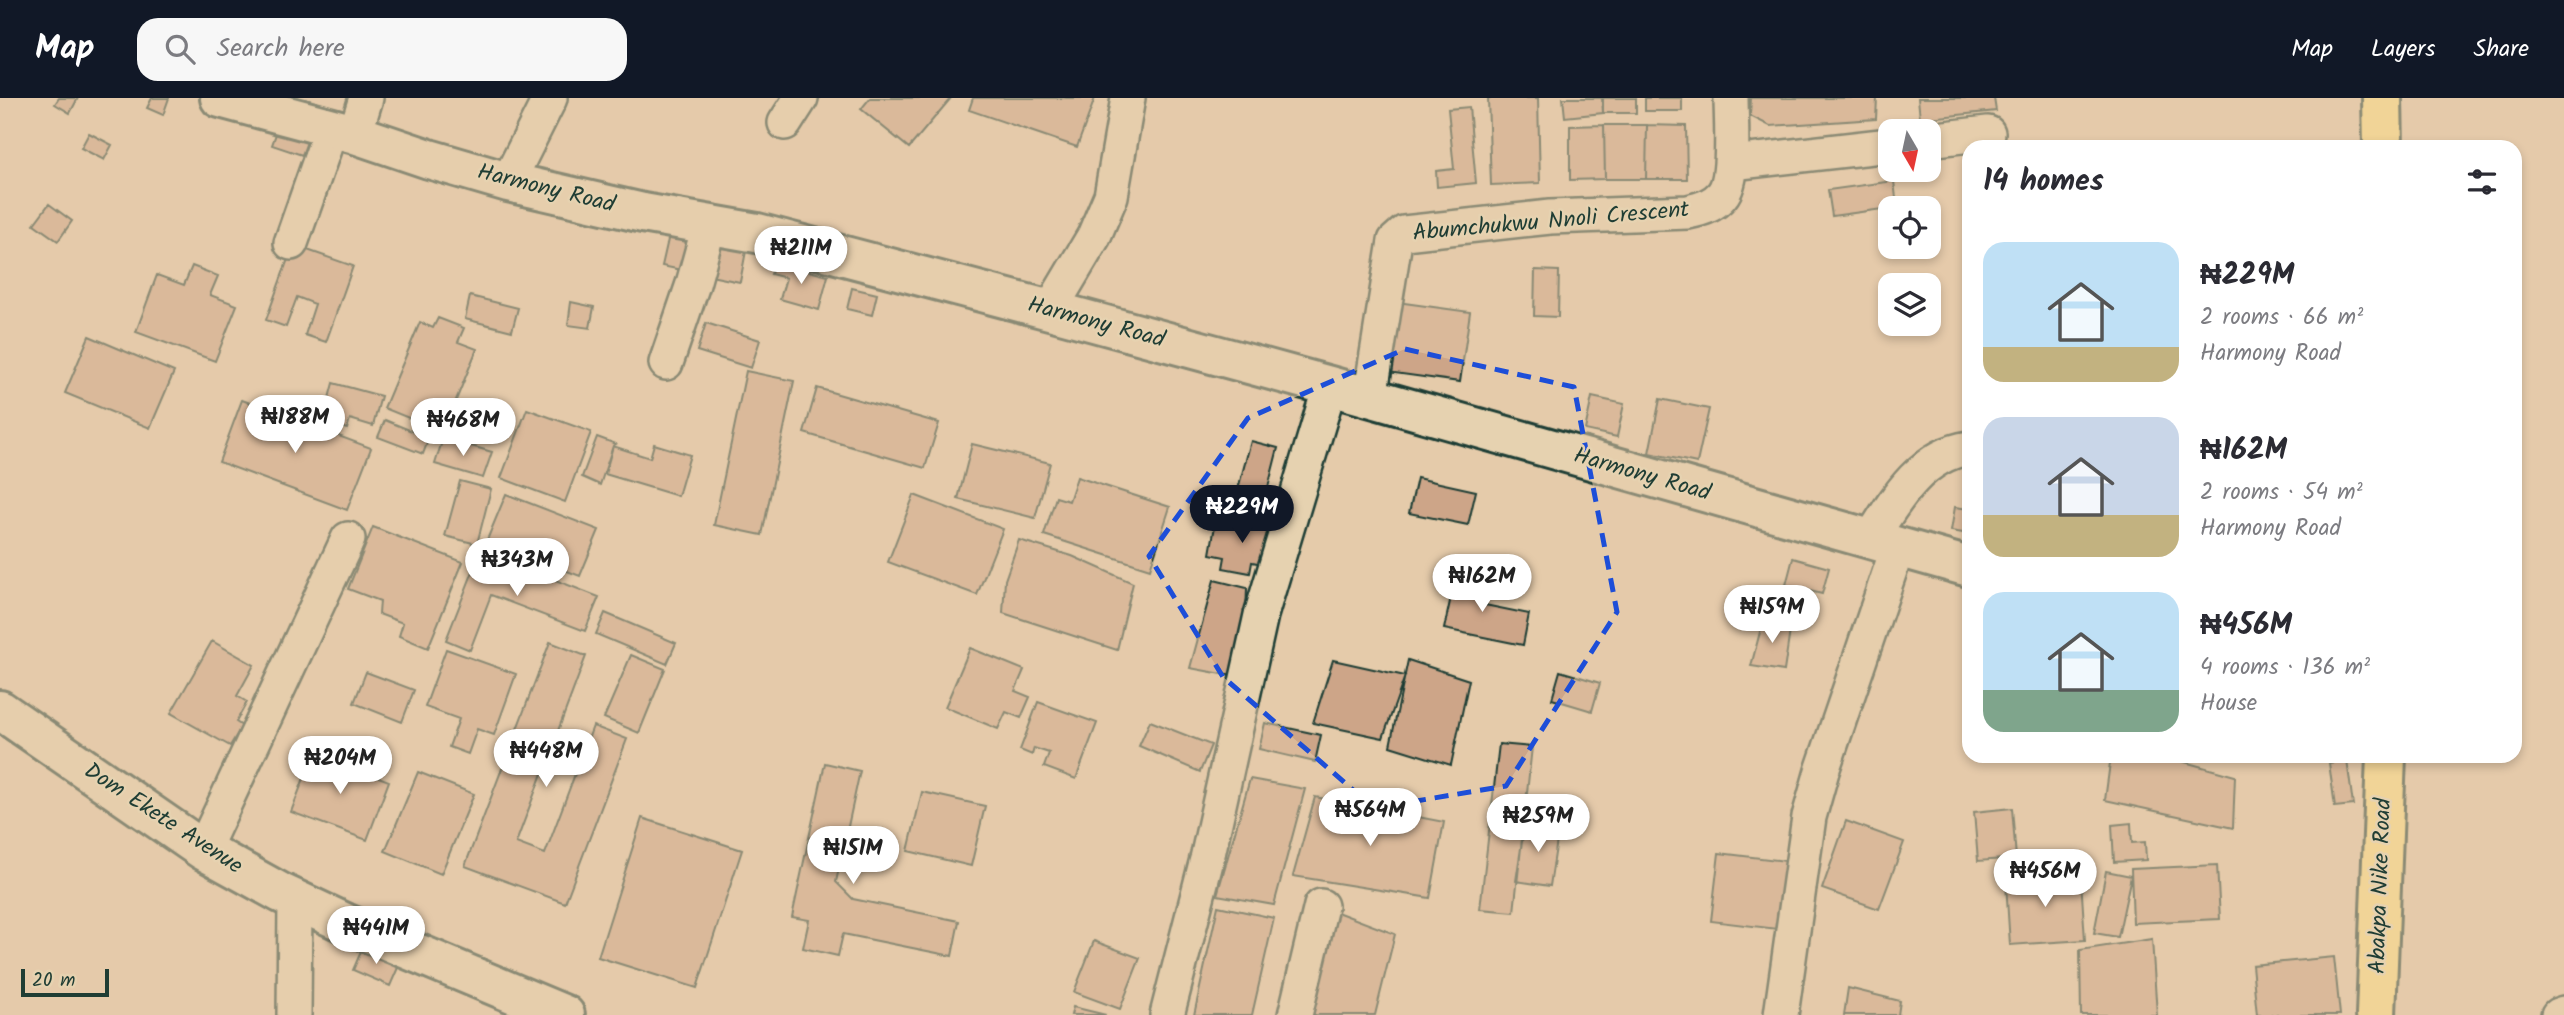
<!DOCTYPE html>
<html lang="en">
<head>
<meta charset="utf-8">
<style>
  :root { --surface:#fff; --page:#f7f7f7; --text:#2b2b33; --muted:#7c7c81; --accent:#111827 }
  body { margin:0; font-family:Kalam,sans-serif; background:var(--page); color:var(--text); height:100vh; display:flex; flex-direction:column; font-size:26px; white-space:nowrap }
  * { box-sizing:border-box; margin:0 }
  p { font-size:23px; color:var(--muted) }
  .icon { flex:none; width:38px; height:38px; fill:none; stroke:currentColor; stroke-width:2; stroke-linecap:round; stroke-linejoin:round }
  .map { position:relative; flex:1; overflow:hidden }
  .side { position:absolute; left:1962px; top:42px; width:560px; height:623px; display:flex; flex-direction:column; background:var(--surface); border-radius:21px; box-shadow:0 4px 10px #0003 }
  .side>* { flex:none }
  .needle { width:46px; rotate:171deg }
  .fabs { position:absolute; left:1878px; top:21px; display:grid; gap:14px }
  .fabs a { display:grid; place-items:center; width:63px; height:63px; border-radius:14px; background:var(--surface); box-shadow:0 4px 10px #0003; font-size:35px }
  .scale { position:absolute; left:21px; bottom:18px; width:88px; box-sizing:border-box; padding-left:7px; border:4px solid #1f3d34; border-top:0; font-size:19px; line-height:24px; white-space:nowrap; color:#1f3d34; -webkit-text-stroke:5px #e6d2b0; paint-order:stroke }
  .price { position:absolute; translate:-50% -60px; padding:0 16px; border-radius:24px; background:#fff; color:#222; font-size:23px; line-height:46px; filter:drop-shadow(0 2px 4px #0008) }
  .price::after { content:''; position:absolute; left:50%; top:42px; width:21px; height:16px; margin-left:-10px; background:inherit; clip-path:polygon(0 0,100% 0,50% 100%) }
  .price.current { background:var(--accent); color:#fff }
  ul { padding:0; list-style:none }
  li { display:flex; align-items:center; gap:21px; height:175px; padding:0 21px }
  li span { display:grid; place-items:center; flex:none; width:196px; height:140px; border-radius:21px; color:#555 }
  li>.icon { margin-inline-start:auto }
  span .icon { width:84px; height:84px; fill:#fffc; stroke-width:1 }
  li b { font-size:30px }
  h2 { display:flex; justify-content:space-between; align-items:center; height:84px; padding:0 21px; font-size:30px }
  header { display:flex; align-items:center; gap:42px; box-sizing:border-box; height:98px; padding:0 35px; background:var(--accent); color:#fff }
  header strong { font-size:33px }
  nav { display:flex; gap:38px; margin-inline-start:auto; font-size:24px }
  .search { width:490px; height:63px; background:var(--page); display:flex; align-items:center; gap:18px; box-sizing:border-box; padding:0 24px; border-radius:21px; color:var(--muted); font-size:26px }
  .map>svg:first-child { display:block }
</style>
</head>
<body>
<header>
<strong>Map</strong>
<div class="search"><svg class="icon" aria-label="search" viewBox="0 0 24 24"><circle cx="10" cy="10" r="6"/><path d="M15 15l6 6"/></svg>Search here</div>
<nav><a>Map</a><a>Layers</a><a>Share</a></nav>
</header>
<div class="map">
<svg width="2564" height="917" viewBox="0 0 2564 917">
  <rect width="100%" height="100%" fill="#e5cbaa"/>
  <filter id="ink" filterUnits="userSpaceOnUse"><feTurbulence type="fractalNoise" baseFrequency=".0143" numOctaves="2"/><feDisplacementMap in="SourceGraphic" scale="14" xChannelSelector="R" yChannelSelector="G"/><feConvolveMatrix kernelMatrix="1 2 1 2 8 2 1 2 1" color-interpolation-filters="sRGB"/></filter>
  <g filter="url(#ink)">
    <!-- building -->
    <path fill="#cda588" stroke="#1f3d34" stroke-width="2" d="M 59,0 L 78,0 L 70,15 L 55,6 Z
      M 152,0 L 169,0 L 163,17 L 147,10 Z
      M 870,0 L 951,0 L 909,50 L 861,11 Z
      M 973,0 L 1095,0 L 1077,49 L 969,12 Z
      M 1488,0 L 1538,0 L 1540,85 L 1491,87 Z
      M 1563,0 L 1602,0 L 1603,15 L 1565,19 Z
      M 1603,0 L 1636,0 L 1636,15 L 1603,15 Z
      M 1645,0 L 1682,0 L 1682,13 L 1645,13 Z
      M 1751,0 L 1877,0 L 1876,21 L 1770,28 L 1750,18 Z
      M 1918,0 L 1994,0 L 1996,13 L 1920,21 Z
      M 1469,9 L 1476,85 L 1437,89 L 1436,73 L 1454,71 L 1448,11 Z
      M 281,22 L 311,33 L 302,57 L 272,47 Z
      M 1604,27 L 1647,27 L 1646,81 L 1605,81 Z
      M 1604,27 L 1605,81 L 1570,82 L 1570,28 Z
      M 1647,27 L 1686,28 L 1687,81 L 1646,81 Z
      M 89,35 L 112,47 L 104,62 L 81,50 Z
      M 1894,83 L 1897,109 L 1832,118 L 1828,92 Z
      M 49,106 L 72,123 L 58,143 L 34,126 Z
      M 669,137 L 746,153 L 740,184 L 662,168 Z
      M 293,147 L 353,168 L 326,244 L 305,237 L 315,206 L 297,199 L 286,229 L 266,222 Z
      M 775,164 L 828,178 L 819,212 L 780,201 L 786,180 L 771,176 Z
      M 192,168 L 218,178 L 210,197 L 237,207 L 215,263 L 136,234 L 157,177 L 184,187 Z
      M 1535,172 L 1559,173 L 1558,219 L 1534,218 Z
      M 852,190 L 877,196 L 872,217 L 847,211 Z
      M 470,198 L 518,210 L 512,233 L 465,221 Z
      M 571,204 L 594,209 L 590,230 L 568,227 Z
      M 1397,204 L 1470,214 L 1460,284 L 1387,274 Z
      M 438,220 L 464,230 L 458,244 L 477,251 L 443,334 L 384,310 L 420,224 L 433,230 Z
      M 706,225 L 760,242 L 751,270 L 697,253 Z
      M 89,238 L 174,274 L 150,330 L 65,295 Z
      M 746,273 L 794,283 L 762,437 L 714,427 Z
      M 333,285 L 381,298 L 373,328 L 350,321 L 347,331 L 305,319 L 309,304 L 327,308 Z
      M 817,290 L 939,325 L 925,370 L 804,335 Z
      M 1592,299 L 1624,306 L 1617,339 L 1585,332 Z
      M 1660,301 L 1709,311 L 1697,365 L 1649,355 Z
      M 242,302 L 371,350 L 347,412 L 219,364 Z
      M 527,311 L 591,334 L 565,404 L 501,380 Z
      M 385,322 L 429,340 L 423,356 L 378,339 Z
      M 597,339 L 616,346 L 613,348 L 600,387 L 582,379 Z
      M 443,340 L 492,354 L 483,380 L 435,366 Z
      M 1251,343 L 1278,350 L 1260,421 L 1232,413 Z
      M 654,346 L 690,357 L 678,398 L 605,376 L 613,348 L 650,360 Z
      M 972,346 L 1050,365 L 1035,420 L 958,401 Z
      M 1077,379 L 1170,409 L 1150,471 L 1044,437 L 1056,399 L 1069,403 Z
      M 1417,380 L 1476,393 L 1468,427 L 1409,415 Z
      M 460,383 L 491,391 L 477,446 L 445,438 Z
      M 506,396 L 599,432 L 580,478 L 487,442 Z
      M 914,397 L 1003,431 L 977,497 L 888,464 Z
      M 1955,409 L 1969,411 L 1969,436 L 1951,433 Z
      M 1216,422 L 1275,433 L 1268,467 L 1252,464 L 1250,475 L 1223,470 L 1225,459 L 1210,456 Z
      M 373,429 L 463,464 L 428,550 L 399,538 L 403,525 L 379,516 L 380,503 L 348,491 Z
      M 1019,442 L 1072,458 L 1133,485 L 1117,552 L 1003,515 L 1005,482 Z
      M 481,453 L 599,499 L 585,533 L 491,497 L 470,552 L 446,542 Z
      M 1793,460 L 1829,470 L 1822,496 L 1786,487 Z
      M 1456,476 L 1485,482 L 1480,506 L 1529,516 L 1523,547 L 1444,531 Z
      M 1214,482 L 1247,490 L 1246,518 L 1233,578 L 1190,570 Z
      M 605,515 L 676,545 L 667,566 L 596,536 Z
      M 1764,519 L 1791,526 L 1784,573 L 1751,568 Z
      M 212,543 L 254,567 L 237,598 L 247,604 L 236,624 L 242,628 L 230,648 L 171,615 Z
      M 550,544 L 586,558 L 516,745 L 545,756 L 593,628 L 627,641 L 565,805 L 465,768 Z
      M 970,550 L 1024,572 L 1015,593 L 1030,599 L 1021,620 L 1006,614 L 998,631 L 945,609 Z
      M 446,551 L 516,576 L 494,637 L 477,631 L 468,656 L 449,649 L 459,621 L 425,609 Z
      M 631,557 L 665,571 L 639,635 L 604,620 Z
      M 1333,562 L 1405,578 L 1383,640 L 1313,625 Z
      M 1408,562 L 1469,582 L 1451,667 L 1390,648 Z
      M 1560,573 L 1600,585 L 1592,613 L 1552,601 Z
      M 366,574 L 414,592 L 402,624 L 354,605 Z
      M 1038,604 L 1097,625 L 1076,681 L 1044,669 L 1049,655 L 1034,650 L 1032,657 L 1020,652 Z
      M 1150,623 L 1211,647 L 1200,674 L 1139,648 Z
      M 1265,625 L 1321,637 L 1315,664 L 1259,651 Z
      M 1499,646 L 1532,649 L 1514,814 L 1480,811 Z
      M 314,654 L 389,683 L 367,742 L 291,714 Z
      M 2111,658 L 2163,658 L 2235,678 L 2233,730 L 2105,702 Z
      M 2347,662 L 2353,707 L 2335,709 L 2329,665 Z
      M 825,665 L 860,673 L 836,784 L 853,801 L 959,823 L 952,858 L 843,836 L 838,858 L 803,850 L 809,822 L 792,819 Z
      M 418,674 L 474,696 L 441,776 L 385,753 Z
      M 1250,681 L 1305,691 L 1274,807 L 1217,797 Z
      M 922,694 L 985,708 L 971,768 L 908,753 Z
      M 1315,699 L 1444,724 L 1430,800 L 1293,778 Z
      M 2012,710 L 2016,760 L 1978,763 L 1974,714 Z
      M 642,720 L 742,752 L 697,890 L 598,859 Z
      M 1846,723 L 1904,744 L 1879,811 L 1822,791 Z
      M 1525,724 L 1559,729 L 1550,788 L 1516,783 Z
      M 2131,725 L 2132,745 L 2145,744 L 2146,762 L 2114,764 L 2112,727 Z
      M 1719,755 L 1786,763 L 1777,831 L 1711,823 Z
      M 2056,766 L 2056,782 L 2081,781 L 2085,842 L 2010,847 L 2006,785 L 2033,783 L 2032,768 Z
      M 2217,767 L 2220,821 L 2133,825 L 2131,771 Z
      M 2106,773 L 2131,778 L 2118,839 L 2094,835 Z
      M 1218,808 L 1274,820 L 1252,917 L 1194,917 Z
      M 1321,808 L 1395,836 L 1375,917 L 1295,917 Z
      M 2152,841 L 2157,917 L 2081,917 L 2080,852 Z
      M 1094,843 L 1140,860 L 1120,911 L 1074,894 Z
      M 363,849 L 400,865 L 390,888 L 353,872 Z
      M 2334,859 L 2340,917 L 2257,917 L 2252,867 Z
      M 1848,890 L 1900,903 L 1898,917 L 1844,917 Z
      M 1073,909 L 1106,917 L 1071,917 Z"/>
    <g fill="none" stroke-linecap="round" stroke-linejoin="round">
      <!-- street casing -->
      <g stroke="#1f3d34" stroke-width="38">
        <path id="street" d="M 785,25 L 801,0
          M 355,36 L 366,0
          M 1928,42 L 1988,35
          M 1732,65 L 1890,47
          M 508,84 L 550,0
          M 291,145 L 331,31
          M 1050,212 L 1094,138 L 1111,98 L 1128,0
          M 666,265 L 693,186 L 709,128
          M 1370,300 L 1395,143 L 1404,135 L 1550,119 L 1688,114 C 1701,111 1713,108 1722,97 C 1736,81 1731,22 1731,0
          M 1870,442 C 1894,404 1920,357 1969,350
          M 203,752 L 348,441
          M 294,917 L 295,802
          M 1167,917 L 1207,761 L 1261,517 L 1330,288
          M 1295,917 L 1321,808
          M 1781,917 L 1809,719 L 1822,673 L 1898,449
          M 2558,917 L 2564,915"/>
      </g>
      <!-- secondary casing -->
      <g stroke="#1f3d34" stroke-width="44">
        <path id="secondary" d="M 220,0 L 355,36 L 429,61 L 508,84 L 643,115 L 757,135 L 1050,212 L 1330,288 L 1969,469
          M 0,612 L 203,752 L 281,795 L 345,825 L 565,917"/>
      </g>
      <!-- primary casing -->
      <g stroke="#1f3d34" stroke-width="44">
        <path id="primary" d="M 2382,0 L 2383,49
          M 2376,917 L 2386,658"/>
      </g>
      <!-- street -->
      <use href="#street" stroke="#e6d2b0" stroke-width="33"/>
      <!-- secondary -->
      <use href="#secondary" stroke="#e6d2b0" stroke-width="38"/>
      <!-- primary -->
      <use href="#primary" stroke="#fedf80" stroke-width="38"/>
    </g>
  </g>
  <!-- marked area -->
  <path d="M0 0H2564V917H0ZM 1405,251 L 1574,289 L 1617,514 L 1506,688 L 1374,710 L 1223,579 L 1149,458 L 1248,320 Z" fill="#e5cbaa" fill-opacity=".55" fill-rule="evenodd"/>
  <path fill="none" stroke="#1d4ed8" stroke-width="5" stroke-dasharray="14 9" stroke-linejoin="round" d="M 1405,251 L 1574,289 L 1617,514 L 1506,688 L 1374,710 L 1223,579 L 1149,458 L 1248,320 Z"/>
  <g text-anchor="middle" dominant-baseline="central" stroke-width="5" stroke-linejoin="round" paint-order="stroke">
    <!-- street labels -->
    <g font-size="23" fill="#1f3d34" stroke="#e6d2b0">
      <text transform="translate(546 91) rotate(14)">Harmony Road</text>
      <text transform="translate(1551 124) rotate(-5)">Abumchukwu Nnoli Crescent</text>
      <text transform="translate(1096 225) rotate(15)">Harmony Road</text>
      <text transform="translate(1642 377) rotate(16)">Harmony Road</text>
      <text transform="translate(163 721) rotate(33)">Dom Ekete Avenue</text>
      <text transform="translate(2381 788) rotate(-88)">Abakpa Nike Road</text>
    </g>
  </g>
</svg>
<div class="fabs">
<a><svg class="needle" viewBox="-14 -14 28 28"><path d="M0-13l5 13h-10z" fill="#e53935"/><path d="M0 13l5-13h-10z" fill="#7c7c81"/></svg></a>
<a><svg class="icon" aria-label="locate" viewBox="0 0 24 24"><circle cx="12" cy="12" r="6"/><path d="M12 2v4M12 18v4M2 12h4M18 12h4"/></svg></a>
<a><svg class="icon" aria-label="layers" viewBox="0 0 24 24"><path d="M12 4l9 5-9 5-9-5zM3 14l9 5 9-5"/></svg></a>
</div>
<div class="scale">20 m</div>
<b class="price" style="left:801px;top:188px">₦211M</b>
<b class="price" style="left:295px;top:357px">₦188M</b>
<b class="price" style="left:463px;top:360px">₦468M</b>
<b class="price current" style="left:1242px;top:447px">₦229M</b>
<b class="price" style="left:517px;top:500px">₦343M</b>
<b class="price" style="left:1482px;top:516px">₦162M</b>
<b class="price" style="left:1772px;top:547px">₦159M</b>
<b class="price" style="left:546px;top:691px">₦448M</b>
<b class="price" style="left:340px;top:698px">₦204M</b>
<b class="price" style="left:1370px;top:750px">₦564M</b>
<b class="price" style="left:1538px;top:756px">₦259M</b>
<b class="price" style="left:853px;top:788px">₦151M</b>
<b class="price" style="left:2045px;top:811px">₦456M</b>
<b class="price" style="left:376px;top:868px">₦441M</b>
<section class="side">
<h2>14 homes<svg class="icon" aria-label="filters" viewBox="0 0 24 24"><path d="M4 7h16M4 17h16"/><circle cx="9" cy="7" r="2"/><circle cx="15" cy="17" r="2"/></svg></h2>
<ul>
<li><span style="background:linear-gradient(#bfe0f5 75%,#c2b280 0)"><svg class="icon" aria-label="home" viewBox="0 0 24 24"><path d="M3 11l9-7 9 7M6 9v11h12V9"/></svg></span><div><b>₦229M</b><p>2 rooms · 66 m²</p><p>Harmony Road</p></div></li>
<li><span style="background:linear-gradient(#c9d6e8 70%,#c2b280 0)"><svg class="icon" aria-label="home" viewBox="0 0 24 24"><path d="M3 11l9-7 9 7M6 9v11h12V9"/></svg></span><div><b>₦162M</b><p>2 rooms · 54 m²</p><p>Harmony Road</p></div></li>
<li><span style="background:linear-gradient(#bfe0f5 70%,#7fa58c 0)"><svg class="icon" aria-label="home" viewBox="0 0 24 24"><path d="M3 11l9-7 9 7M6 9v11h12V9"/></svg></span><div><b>₦456M</b><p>4 rooms · 136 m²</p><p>House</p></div></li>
</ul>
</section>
</div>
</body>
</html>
